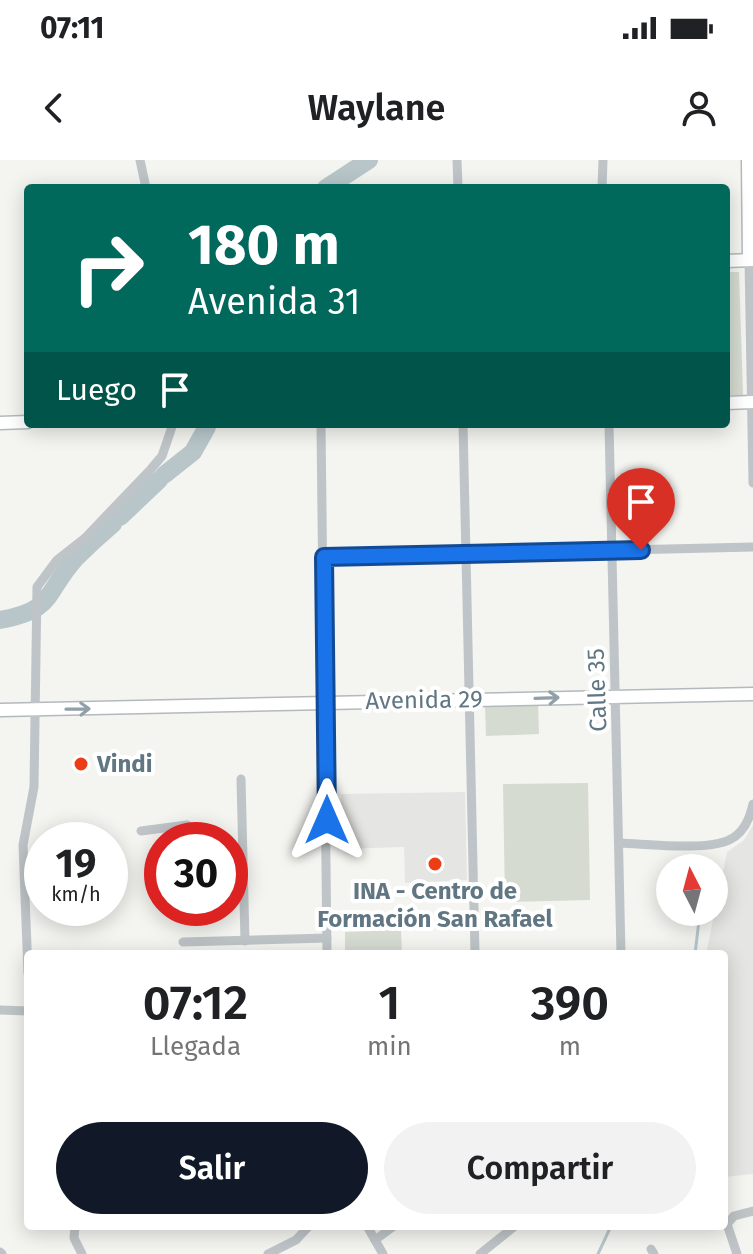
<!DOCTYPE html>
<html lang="es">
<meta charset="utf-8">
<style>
:root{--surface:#fff;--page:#f2f2f2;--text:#202124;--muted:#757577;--accent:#111827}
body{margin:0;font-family:"Fira Sans",sans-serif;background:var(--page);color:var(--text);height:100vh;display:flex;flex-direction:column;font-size:30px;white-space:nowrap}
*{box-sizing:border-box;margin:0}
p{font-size:26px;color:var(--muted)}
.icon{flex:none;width:44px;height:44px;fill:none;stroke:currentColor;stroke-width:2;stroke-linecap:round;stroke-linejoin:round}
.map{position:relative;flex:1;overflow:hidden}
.drawer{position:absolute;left:24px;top:790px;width:704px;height:280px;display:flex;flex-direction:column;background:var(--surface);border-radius:8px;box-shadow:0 4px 20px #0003}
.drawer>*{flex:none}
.guide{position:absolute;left:24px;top:24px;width:706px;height:244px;border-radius:8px;box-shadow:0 4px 20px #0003;background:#00695c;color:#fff;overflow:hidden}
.needle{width:52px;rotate:354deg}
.fabs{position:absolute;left:656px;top:694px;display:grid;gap:16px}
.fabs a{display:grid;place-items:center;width:72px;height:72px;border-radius:50%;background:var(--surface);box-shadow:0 4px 20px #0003;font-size:40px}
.speed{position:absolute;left:24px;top:662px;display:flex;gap:16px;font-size:40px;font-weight:700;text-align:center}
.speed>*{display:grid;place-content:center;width:104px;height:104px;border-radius:50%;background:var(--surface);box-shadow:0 4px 20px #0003;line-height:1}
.speed small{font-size:20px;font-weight:400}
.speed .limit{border:12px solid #d22;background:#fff;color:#111}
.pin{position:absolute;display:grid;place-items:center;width:68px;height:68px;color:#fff;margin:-82px -34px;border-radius:50% 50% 50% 0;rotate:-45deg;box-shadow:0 0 8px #0007}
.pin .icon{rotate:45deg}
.me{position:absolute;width:88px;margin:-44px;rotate:0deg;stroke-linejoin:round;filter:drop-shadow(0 0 6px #0008)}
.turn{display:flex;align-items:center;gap:28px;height:168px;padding:0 32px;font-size:36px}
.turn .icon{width:104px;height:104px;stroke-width:2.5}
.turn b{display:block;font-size:56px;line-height:68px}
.then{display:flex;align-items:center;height:76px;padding:0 32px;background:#0003;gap:16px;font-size:30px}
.eta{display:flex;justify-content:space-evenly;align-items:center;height:136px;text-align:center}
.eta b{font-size:48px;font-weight:600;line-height:56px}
.primary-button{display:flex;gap:16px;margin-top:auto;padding:16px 32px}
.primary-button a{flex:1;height:92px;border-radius:48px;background:var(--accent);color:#fff;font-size:32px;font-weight:600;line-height:92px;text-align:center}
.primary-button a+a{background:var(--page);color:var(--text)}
.status{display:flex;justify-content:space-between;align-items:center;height:56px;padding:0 40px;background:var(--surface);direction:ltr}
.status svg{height:22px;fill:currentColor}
header{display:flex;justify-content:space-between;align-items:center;height:104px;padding:0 32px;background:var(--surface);font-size:36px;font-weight:600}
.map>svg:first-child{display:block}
.built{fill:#e5e5e3}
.green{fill:#d5dbd0}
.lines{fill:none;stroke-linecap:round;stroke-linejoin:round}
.stream{stroke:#b8c6ca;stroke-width:3}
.river{stroke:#b8c6ca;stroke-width:18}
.secondary-casing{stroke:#b3b9bd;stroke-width:15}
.street{stroke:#bec4c7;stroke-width:9}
.secondary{stroke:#fff;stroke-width:12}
.oneway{stroke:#909fa8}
.route-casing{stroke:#114b97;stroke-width:20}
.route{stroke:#1a73e8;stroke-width:14}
.poi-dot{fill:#ed3d17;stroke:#fff;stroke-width:3}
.labels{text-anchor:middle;stroke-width:8;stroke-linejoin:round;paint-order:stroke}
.street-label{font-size:24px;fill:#617683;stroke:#fff}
.poi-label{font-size:24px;font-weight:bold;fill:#617683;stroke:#fff;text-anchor:start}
</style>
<div class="status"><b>07:11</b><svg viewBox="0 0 49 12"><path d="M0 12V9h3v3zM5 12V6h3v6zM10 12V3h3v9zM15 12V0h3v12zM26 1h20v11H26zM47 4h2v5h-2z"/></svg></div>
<header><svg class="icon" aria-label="back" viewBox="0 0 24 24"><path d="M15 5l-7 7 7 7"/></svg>Waylane<svg class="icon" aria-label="person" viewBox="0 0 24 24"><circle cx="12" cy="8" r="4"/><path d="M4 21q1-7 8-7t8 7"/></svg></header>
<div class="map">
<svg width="753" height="1094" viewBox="0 0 753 1094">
<rect width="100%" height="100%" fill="#f4f4f0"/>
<g class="built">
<polygon points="465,632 467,720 405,723 404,687 342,689 341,634"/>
<polygon points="753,665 753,1014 724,1017 724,794 706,794 727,692 744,680"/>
</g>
<g class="green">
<polygon points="726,112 739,112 743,235 726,235"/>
<polygon points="538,543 539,574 486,576 485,545"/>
<polygon points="588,623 590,740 505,742 503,624"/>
<polygon points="401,770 402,794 345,794 345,772"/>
</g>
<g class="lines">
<g class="stream">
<polyline points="695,794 700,752"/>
<polyline points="598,1094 611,1066"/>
</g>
<g class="river">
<polyline points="326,28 369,0"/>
<polyline points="164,315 193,292 207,267"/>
<polyline points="120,357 159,320"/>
<path d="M0,460C55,450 44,434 75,399C87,387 100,375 113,364"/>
</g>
<g class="secondary-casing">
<g id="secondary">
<polyline points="748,0 749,100"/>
<polyline points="726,101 753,100"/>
<polyline points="726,243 753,242"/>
<polyline points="0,263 28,262"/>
<polyline points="0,550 753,534"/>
</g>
</g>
<g class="street">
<polyline points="140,0 146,28"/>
<polyline points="457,0 458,28"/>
<polyline points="602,28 603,0"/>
<polyline points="749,100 753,323"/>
<polyline points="321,264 327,794"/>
<polyline points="463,264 475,794"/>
<polyline points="609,264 621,794"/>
<polyline points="324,397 753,387"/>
<polyline points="241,619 245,781"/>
<polyline points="141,671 187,665 192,680"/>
<path d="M621,683C648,684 706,691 729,680C743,674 750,658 753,644"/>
<polyline points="183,782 327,778"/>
<polyline points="28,813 23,685 34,627 37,427 57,400 85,378 151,309 162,296 173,264"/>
<polyline points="0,850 28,851"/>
<polyline points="75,1066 74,1078 82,1094"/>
<polyline points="367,1066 383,1094"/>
<polyline points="375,1080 394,1066"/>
<polyline points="651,1089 654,1094"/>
<polyline points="0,1092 2,1094"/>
<polyline points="268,1094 296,1080 309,1066"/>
<polyline points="480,1094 515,1066"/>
<polyline points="737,1094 727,1064 734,1056 753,1051"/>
</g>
<use href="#secondary" class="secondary"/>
</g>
<defs><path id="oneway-shaft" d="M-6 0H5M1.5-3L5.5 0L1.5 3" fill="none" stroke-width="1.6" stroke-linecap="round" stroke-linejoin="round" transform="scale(2)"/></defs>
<g class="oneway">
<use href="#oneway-shaft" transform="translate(547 538) rotate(-2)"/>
<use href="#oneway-shaft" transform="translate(78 549) rotate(-1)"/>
</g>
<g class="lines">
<g class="route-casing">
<polyline id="route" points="327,660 324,397 641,390"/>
</g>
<use href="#route" class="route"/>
</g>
<g class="poi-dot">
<circle cx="81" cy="604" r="8"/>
<circle cx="435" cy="704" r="8"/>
</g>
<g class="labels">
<g class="street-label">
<text transform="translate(597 530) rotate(-92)" y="8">Calle 35</text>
<text transform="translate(424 540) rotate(-1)" y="8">Avenida 29</text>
</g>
<g class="poi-label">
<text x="97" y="612">Vindi</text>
<text x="435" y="739" text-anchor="middle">INA - Centro de<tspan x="435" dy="28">Formación San Rafael</tspan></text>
</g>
</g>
</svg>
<div class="fabs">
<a><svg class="needle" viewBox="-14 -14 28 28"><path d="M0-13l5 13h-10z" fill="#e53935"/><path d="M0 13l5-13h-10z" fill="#757577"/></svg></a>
</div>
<div class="speed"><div>19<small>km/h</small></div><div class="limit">30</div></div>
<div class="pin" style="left:641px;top:390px;background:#d93025"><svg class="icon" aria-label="arrive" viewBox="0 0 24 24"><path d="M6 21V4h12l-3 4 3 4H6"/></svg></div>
<svg class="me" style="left:327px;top:660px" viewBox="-20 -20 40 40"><path d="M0-17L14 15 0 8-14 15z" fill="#1a73e8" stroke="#fff" stroke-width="4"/></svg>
<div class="guide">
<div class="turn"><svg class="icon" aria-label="right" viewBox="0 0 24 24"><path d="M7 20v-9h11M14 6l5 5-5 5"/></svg><div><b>180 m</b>Avenida 31</div></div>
<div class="then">Luego<svg class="icon" aria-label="arrive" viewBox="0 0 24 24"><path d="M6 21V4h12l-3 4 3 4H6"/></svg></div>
</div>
<section class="drawer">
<div class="eta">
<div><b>07:12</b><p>Llegada</p></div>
<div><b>1</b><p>min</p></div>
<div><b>390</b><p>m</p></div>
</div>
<div class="primary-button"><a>Salir</a><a>Compartir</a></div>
</section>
</div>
